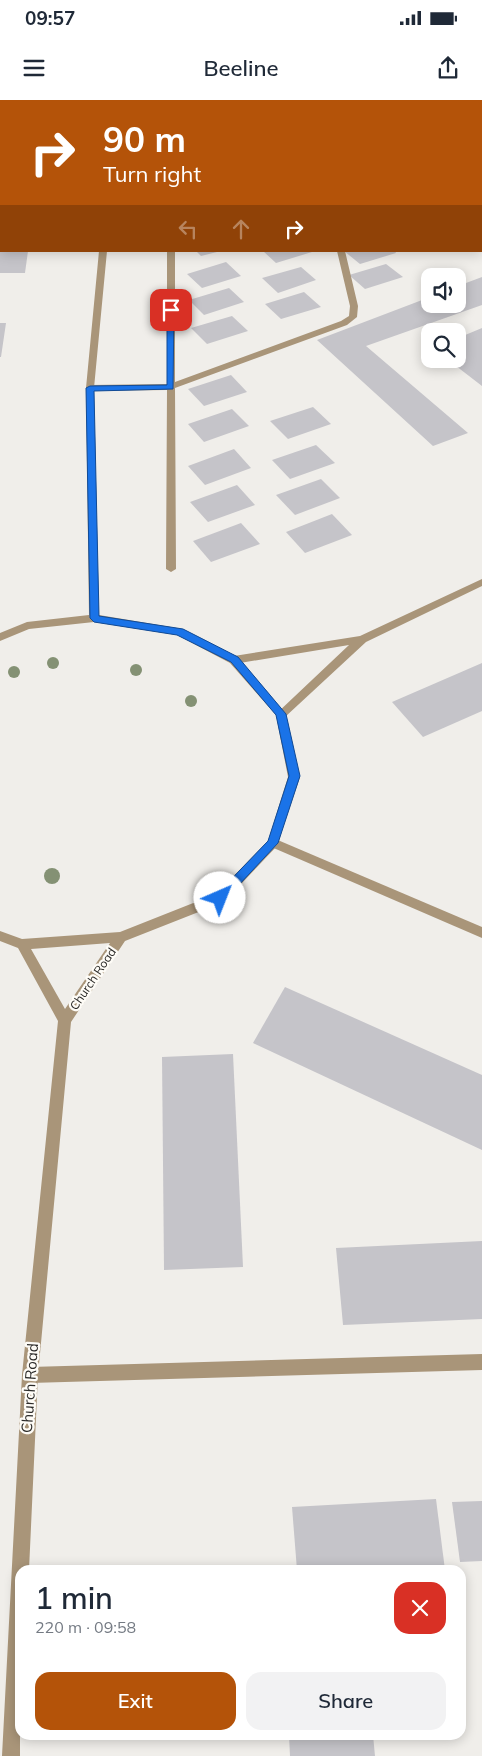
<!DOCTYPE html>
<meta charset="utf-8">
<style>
:root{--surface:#fff;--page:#f2f2f3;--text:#1f2937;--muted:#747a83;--accent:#b45309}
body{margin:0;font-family:Mulish,sans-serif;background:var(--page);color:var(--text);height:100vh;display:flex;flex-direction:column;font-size:19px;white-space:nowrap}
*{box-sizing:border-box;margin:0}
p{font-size:16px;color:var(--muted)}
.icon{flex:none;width:28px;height:28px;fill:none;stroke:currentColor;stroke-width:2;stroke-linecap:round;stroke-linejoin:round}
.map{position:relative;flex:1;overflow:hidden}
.sheet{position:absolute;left:15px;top:1465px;width:451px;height:175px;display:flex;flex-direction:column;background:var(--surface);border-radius:15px;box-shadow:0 2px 12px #0003}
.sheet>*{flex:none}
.guide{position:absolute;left:0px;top:0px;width:482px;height:152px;box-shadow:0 2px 12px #0003;background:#b45309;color:#fff;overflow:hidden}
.fabs{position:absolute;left:421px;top:168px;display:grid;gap:10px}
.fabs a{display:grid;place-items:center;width:45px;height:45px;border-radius:10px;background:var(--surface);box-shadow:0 2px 12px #0003;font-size:25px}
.pin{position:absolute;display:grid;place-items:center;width:42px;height:42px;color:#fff;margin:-21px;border-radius:10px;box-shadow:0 2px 8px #0006}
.me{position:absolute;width:55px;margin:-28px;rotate:44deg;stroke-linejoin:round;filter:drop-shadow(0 0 4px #0008)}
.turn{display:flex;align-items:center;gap:18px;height:105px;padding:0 20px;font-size:22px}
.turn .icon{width:65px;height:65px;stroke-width:2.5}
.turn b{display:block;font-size:35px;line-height:42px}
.lanes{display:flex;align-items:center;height:48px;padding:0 20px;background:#0003;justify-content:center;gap:25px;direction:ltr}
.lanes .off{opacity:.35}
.round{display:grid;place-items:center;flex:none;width:52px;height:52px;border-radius:15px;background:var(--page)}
.summary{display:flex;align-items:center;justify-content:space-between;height:85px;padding:0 20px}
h1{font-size:30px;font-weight:600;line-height:38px}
.button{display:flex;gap:10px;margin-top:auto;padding:10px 20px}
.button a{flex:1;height:58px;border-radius:15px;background:var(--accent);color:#fff;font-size:20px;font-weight:600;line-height:58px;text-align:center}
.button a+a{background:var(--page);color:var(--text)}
.status{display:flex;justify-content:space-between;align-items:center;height:35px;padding:0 25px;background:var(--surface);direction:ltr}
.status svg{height:14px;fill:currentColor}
header{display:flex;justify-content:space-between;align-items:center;height:65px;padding:0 20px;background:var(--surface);font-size:22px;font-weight:600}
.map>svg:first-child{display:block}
.building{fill:#c5c4c9}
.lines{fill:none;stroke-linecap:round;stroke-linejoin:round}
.service{fill:#a99579;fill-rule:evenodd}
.minor{fill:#a99579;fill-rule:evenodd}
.tertiary{fill:#a99579;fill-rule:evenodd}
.tree{fill:#849174}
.route{fill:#1a73e8;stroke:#114b97}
.labels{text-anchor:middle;stroke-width:4.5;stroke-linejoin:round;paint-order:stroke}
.street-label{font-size:12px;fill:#2c2b29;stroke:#fefcf7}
.near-street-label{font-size:15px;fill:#2c2b29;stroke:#fefcf7}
</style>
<div class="status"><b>09:57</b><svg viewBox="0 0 49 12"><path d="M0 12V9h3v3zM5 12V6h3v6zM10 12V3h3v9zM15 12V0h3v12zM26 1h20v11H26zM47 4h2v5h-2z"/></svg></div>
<header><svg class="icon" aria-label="menu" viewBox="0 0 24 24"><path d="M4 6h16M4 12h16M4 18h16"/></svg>Beeline<svg class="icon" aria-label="share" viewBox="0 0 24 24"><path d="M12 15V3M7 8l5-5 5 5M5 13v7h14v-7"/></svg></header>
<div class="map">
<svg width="482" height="1656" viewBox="0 0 482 1656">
<rect width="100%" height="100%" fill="#f0eeea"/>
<g class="building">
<polygon points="0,151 28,151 25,173 0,173"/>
<polygon points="196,151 217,151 217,152 201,156"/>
<polygon points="263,151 312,151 312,152 276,163"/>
<polygon points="344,151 395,151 396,153 360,164"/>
<polygon points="226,162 241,176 202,188 187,174"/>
<polygon points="386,164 403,177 365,189 349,175"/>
<polygon points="301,167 316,180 278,193 262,178"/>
<polygon points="482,177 482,205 366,246 468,333 433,346 317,240 430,197 430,204 458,204 458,186"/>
<polygon points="229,188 244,202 204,215 189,200"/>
<polygon points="304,192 321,207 281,219 265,204"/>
<polygon points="232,216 248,231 207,244 191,228"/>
<polygon points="0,223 6,223 1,257 0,257"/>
<polygon points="482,228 482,286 447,259 458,259 458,238"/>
<polygon points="231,275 247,292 204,306 188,289"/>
<polygon points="313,307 331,324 288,339 270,321"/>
<polygon points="232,309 249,326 204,342 188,324"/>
<polygon points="316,345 335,363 290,379 272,360"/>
<polygon points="234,349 251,368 205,385 188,366"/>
<polygon points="321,379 340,398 295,415 276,395"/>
<polygon points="237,385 255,405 208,422 190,402"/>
<polygon points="332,414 352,435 305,453 286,432"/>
<polygon points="241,423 260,444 211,462 193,441"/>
<polygon points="482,563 482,611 423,637 392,602"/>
<polygon points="285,887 482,975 482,1050 253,943"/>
<polygon points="233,954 243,1167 164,1170 162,957"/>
<polygon points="482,1141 482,1219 343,1225 336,1148"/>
<polygon points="436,1399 445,1470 297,1470 292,1407"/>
<polygon points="482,1401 482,1461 460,1462 452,1402"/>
<polygon points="289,1635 373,1635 375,1656 290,1656"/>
</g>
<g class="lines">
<g class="service">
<rect x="0" y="94" width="1" height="4"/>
<polygon points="167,151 175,151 175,282 341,221 349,216 350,206 337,151 345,151 358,206 357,217 347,225 175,288 176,469 171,472 166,469 167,290 90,291 86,288 90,285 167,284"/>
</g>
<g class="minor">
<polygon points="410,0 417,0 417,1 411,1"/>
<polygon points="482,479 482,486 366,542 285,617 277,617 276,614 349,545 234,564 229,560 234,556 360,536"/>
<polygon points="273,738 482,827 482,838 269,746 267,743 269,740"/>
<polygon points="482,1254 482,1270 30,1283 24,1281 22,1275 24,1269 30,1267"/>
</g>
<g class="tertiary">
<rect x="114" y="0" width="6" height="1"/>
<path d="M99,151H107L94,288L99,515L183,529L238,557L286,614L300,677L277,746L224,802L125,841L71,922L38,1275L29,1470H20V1656H2L22,1275L58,921L18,848L0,841V831L22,839L120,832L216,794L268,741L288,677L276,615L230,563L177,535L94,522L29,529L0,541V533L27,522L89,515L86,288ZM110,843L65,909L31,849Z"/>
</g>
</g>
<g class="tree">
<circle cx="53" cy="563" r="6"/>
<circle cx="136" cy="570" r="6"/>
<circle cx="14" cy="572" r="6"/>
<circle cx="191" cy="601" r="6"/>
<circle cx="52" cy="776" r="8"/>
</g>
<polygon class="route" points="171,207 174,210 173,289 94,291 99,516 183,529 238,557 286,614 300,676 278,743 224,801 216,801 214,798 216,795 268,741 289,676 276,615 231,562 177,535 94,522 90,518 86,288 90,286 167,285 167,210"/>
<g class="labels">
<g class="street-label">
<text transform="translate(93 879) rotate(-56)" y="4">Church Road</text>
</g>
<g class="near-street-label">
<text transform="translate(30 1288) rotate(-86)" y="5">Church Road</text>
</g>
</g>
</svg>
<div class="fabs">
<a><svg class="icon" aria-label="sound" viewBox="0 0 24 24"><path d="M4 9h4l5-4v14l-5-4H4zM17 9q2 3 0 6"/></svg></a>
<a><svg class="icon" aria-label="search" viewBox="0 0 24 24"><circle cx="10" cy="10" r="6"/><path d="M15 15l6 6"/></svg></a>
</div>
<div class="pin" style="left:171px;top:210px;background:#d93025"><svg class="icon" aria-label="arrive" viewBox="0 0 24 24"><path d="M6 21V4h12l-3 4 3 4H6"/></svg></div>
<svg class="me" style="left:220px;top:798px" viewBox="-20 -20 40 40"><circle r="19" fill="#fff"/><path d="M0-13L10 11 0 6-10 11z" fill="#1a73e8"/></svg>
<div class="guide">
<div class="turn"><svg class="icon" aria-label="right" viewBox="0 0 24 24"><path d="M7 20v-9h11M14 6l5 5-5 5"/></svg><div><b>90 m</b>Turn right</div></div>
<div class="lanes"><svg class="icon off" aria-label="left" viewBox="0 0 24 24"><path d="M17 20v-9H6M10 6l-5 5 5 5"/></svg><svg class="icon off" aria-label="ahead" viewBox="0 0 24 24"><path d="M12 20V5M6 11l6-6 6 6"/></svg><svg class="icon" aria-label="right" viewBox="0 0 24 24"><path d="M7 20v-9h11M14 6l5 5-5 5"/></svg></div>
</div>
<section class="sheet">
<div class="summary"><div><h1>1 min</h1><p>220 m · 09:58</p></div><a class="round" style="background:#d93025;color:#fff"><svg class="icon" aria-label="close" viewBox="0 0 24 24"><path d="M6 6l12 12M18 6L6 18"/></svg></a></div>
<div class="button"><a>Exit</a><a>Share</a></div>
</section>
</div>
